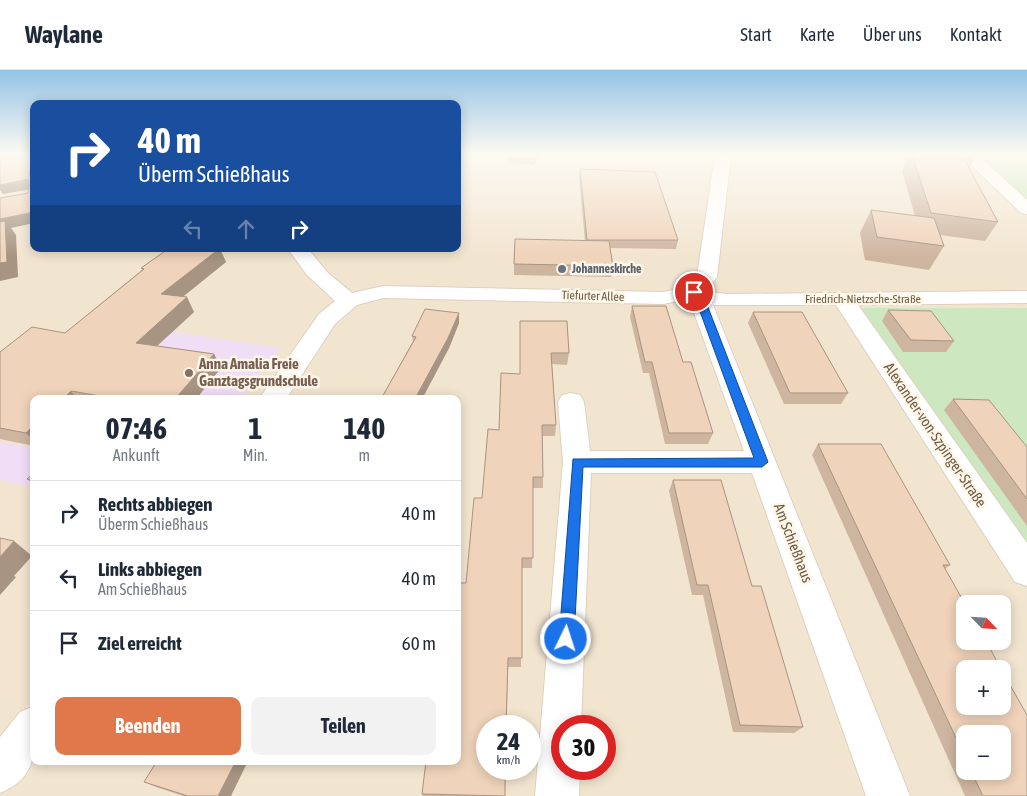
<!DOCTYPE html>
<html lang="de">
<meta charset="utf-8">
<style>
:root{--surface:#fff;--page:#f2f2f3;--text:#1f2937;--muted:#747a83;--line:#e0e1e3;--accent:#e0784b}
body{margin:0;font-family:"Asap Condensed",sans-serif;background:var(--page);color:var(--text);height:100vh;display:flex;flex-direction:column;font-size:19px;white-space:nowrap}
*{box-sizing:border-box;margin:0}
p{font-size:16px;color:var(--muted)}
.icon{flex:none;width:28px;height:28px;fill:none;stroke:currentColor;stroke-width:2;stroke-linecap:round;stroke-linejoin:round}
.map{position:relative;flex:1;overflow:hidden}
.side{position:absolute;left:30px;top:325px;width:431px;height:370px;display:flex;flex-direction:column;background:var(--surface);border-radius:10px;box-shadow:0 2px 12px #0003}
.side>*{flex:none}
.guide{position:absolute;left:30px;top:30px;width:431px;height:152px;border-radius:10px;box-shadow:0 2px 12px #0003;background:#1a4fa0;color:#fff;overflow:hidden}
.needle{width:32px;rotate:115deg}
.buttons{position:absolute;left:956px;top:525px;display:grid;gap:10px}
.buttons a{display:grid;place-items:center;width:55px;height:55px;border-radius:10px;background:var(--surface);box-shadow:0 2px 12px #0003;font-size:25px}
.speed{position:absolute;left:476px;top:645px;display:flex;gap:10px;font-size:25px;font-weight:700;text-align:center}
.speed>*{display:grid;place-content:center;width:65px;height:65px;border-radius:50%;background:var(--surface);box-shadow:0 2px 12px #0003;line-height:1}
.speed small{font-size:12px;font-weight:400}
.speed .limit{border:8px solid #d22;background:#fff;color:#111}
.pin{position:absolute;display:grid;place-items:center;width:42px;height:42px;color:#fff;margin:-21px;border:2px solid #fff;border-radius:50%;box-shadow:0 1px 5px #0007}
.me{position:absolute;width:55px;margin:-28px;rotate:4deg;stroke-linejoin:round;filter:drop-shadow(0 0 4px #0008)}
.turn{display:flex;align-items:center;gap:18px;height:105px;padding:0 25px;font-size:22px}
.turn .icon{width:65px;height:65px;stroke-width:2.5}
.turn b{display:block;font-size:35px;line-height:42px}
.lanes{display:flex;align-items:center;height:48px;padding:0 25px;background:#0003;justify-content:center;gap:25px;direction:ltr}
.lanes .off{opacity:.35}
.eta{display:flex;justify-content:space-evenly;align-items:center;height:85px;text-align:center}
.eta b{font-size:30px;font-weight:700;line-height:35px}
.primary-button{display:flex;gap:10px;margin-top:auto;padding:10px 25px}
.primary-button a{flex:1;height:58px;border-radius:10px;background:var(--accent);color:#fff;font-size:20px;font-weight:700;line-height:58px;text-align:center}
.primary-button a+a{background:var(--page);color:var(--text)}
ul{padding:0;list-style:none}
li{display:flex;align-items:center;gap:15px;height:65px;padding:0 25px;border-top:1px solid var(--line)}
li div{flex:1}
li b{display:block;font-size:19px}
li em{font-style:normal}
header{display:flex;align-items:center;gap:30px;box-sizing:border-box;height:70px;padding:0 25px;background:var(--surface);border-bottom:1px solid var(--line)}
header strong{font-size:24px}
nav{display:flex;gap:28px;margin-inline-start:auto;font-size:18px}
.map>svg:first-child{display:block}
.residential{fill:#f2e5d0;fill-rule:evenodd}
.education{fill:#f0def7}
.green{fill:#cde7c1}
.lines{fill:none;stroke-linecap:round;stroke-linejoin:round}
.minor-casing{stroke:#ded0be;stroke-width:2}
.minor{fill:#fff;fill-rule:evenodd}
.wall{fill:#ceb5a0;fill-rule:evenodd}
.shaded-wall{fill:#a79482}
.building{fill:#efd3ba;stroke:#a79482}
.route{fill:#1a73e8;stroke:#114b97}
.worship-dot{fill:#6b7280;stroke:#fef7e7;stroke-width:2}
.education-dot{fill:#8d6e63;stroke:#fef7e7;stroke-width:2}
.labels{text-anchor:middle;stroke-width:5;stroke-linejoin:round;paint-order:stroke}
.far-worship-label{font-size:12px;font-weight:bold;fill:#5b616d;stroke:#fef7e7;text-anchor:start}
.far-street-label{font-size:12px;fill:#715b49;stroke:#fef7e7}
.education-label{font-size:15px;font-weight:bold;fill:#785e54;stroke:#fef7e7;text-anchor:start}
.street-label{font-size:15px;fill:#715b49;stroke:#fef7e7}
</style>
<header>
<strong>Waylane</strong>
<nav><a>Start</a><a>Karte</a><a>Über uns</a><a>Kontakt</a></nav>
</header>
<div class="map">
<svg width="1027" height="726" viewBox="0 0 1027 726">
<rect width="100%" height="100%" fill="#fbf3e1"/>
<path class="residential" d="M0,85H34V179H458V85H968L1027,136V726H0ZM34,329H458V691H34ZM965,534H1002V571H965ZM965,599H1002V636H965ZM488,656H530V699H488ZM562,656H605V699H562ZM965,664H1002V701H965Z"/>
<g class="education">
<polygon points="162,260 281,278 241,329 91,329"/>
<polygon points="3,372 34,378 34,417 0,410 0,375"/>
</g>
<g class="green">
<polygon points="973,85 1027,85 1027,132"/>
<polygon points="866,238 1027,238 1027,480 862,242 862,239"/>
</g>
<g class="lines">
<g class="minor-casing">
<g id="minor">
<polygon points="715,85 731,85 717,207 706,221 726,224 1027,221 1027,233 858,235 1027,473 1027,516 1015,512 836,235 713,235 910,726 866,726 752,403 591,403 581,656 562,656 562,699 580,699 579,726 535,726 563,392 558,332 562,325 571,323 580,325 584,332 590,381 744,381 689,229 663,234 383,228 357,235 335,254 286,329 259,329 319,244 335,231 307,205 288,179 308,179 328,203 352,223 383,216 663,222 687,217 697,206"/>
<polygon points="961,85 978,85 1027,130 1027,144 1021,143"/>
<path d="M34,636C34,674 42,706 0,723V667L20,642Z"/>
</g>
</g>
<use href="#minor" class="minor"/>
</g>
<g class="wall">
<polygon points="508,85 538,85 534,95 509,93"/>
<polygon points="902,85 977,85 969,98 998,152 985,171 940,165 944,176 929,200 865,190 860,163 871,140 915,146 902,101 907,91"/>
<polygon points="580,99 678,170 676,179 610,178 613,196 611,207 514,205 514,194 585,171 579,107"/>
<polygon points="168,179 220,179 226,192 182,227 194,242 157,276 214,284 221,298 196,329 34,329 34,376 0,369 0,282 65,263 142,200 141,198"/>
<polygon points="632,236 683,292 713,363 708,374 665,374 649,303 643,303 630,247"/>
<polygon points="888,240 954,271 946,282 903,282 882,251"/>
<polygon points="753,242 848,323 841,334 784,334 748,253"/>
<polygon points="567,251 569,283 567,295 552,294 556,355 555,366 542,366 543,407 543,418 533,418 532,498 522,498 521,597 508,597 505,726 423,726 422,724 458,691 466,513 482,428 499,360 520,304"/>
<polygon points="459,253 449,278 422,329 381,329 413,271 412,266"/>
<polygon points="953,329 1027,377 1027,456 944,340"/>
<path d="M818,374L950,495L945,499L1027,726H965L812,385ZM965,664L1002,701H965Z"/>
<polygon points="34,403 34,415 27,409"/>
<polygon points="673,410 752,516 803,657 794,663 733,662 703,525 692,525 669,421"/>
<polygon points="144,712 231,726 183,726 156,717"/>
</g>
<g class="shaded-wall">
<polygon points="535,85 538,85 534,95"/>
<polygon points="34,100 34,134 32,119 3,124 0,120 0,115 28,109 31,114 29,101"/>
<polygon points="34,142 34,153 11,158 16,165 18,207 0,211 0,149"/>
<polygon points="219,179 220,179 226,192 169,238 161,224"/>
<polygon points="187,227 194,242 145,287 136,273"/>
<polygon points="459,243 459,253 449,278 422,329 416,329 416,327"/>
<polygon points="214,284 221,298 196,329 175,329"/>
<polygon points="71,321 77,329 63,329"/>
<polygon points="34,355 34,371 26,363"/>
<polygon points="14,471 32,486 14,506 16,507 0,525 0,487"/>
<polygon points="236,691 248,691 231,726 218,726"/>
</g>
<g class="building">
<polygon points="0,85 34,85 34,100 29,101 34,134 34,142 0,149 0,128 28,123 30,111 28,109 0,115"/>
<polygon points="912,85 962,85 998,152 931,143"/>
<polygon points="580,99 655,102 678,170 587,170"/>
<polygon points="871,140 934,148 944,176 877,167"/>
<polygon points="5,151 7,192 0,193 0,152"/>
<polygon points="515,169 609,171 613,196 514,194"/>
<polygon points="168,179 219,179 161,224 187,227 136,273 214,284 175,329 117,329 71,321 63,329 34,329 34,355 26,363 0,358 0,282 32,257 65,263 144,199 141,198"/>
<polygon points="632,236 666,236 683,292 691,292 713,363 669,363 652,292 645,292"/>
<polygon points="425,239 459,243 448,268 416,327 408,326 407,329 381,329 416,267 412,266"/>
<polygon points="888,240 931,241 954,271 911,270"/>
<polygon points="753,242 802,242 848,323 790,323"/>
<polygon points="520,251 567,251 569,283 551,283 556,355 542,355 543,407 533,407 533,488 522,488 522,588 508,588 506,656 488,656 488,699 505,699 505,726 422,724 426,691 458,691 458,513 466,513 474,428 482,428 488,359 499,360 501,303 520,304"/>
<polygon points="953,329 989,330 1027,377 1027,429"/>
<polygon points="818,374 881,374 950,495 943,495 965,534 965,571 986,571 1001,599 965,599 965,636 1002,636 1002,601 1027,645 1027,726 983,726 971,701 1002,701 1002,664 965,664 965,687"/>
<polygon points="34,403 34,411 27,409"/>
<polygon points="673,410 721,410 752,516 761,516 803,657 740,655 708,515 697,515"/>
<polygon points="0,468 14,471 0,487"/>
<polygon points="157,691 236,691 218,726 188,726 144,712"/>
</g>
<linearGradient id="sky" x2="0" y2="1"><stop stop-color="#94c3e6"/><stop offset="0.45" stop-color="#fdfaf2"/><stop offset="1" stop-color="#fdfaf2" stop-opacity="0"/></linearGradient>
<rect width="1027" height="187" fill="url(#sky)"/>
<polygon class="route" points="694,219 704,227 768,392 762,397 583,397 574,569 572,574 566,576 561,574 559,569 573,389 754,388 695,228 689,222"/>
<circle class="worship-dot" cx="562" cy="199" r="5"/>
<circle class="education-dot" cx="189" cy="303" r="5"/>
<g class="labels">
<g class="far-worship-label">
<text x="572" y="203">Johanneskirche</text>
</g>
<g class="far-street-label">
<text transform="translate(593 226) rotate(2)" y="4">Tiefurter Allee</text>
<text x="863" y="233">Friedrich-Nietzsche-Straße</text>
</g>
<g class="education-label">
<text x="199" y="299">Anna Amalia Freie<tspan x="199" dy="17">Ganztagsgrundschule</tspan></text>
</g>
<g class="street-label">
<text transform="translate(935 365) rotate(56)" y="5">Alexander-von-Szpinger-Straße</text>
<text transform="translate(793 473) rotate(69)" y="5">Am Schießhaus</text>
</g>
</g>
</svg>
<div class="buttons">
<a><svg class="needle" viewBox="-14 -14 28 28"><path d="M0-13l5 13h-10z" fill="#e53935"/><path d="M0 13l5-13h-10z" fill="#747a83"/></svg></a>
<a>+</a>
<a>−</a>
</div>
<div class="speed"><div>24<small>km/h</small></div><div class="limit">30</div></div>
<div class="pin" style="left:694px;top:222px;background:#d93025"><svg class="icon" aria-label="arrive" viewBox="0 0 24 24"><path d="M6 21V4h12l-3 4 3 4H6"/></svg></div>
<svg class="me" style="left:566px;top:569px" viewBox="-20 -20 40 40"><circle r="17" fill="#1a73e8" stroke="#fff" stroke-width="3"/><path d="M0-11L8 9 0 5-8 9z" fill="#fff"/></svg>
<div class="guide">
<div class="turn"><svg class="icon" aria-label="right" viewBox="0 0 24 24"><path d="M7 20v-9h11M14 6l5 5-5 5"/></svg><div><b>40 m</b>Überm Schießhaus</div></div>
<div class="lanes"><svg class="icon off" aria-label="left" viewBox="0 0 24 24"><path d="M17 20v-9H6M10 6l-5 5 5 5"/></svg><svg class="icon off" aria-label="ahead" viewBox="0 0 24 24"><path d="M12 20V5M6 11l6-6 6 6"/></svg><svg class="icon" aria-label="right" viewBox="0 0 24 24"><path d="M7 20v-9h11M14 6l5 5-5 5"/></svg></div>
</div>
<section class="side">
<div class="eta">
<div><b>07:46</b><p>Ankunft</p></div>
<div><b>1</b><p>Min.</p></div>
<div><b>140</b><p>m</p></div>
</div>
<ul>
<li><svg class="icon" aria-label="right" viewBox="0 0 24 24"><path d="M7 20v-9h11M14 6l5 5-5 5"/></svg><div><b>Rechts abbiegen</b><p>Überm Schießhaus</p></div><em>40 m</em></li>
<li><svg class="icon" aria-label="left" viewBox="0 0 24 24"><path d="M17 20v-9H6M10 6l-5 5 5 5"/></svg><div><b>Links abbiegen</b><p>Am Schießhaus</p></div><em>40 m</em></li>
<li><svg class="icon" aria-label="arrive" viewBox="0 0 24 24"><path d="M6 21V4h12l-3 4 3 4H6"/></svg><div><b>Ziel erreicht</b></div><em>60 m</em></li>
</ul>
<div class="primary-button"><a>Beenden</a><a>Teilen</a></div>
</section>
</div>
